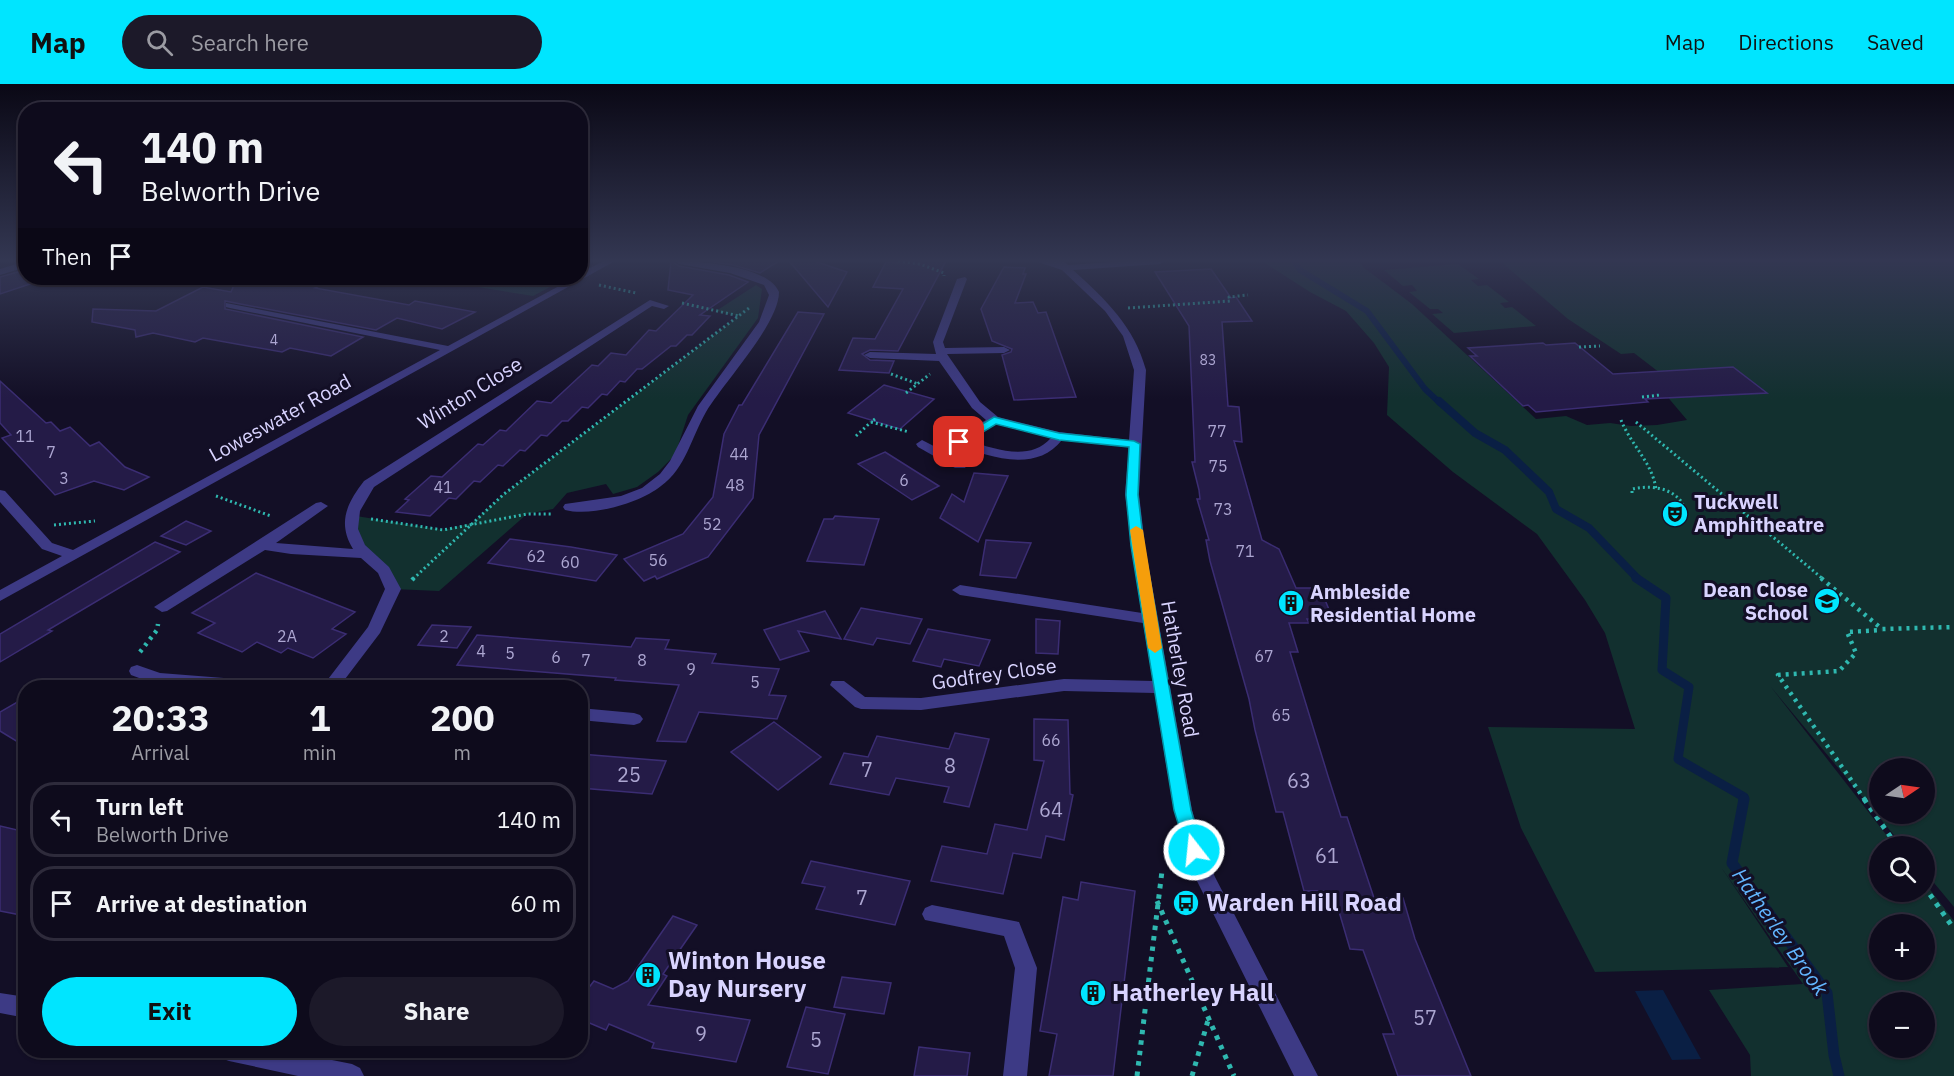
<!DOCTYPE html>
<meta charset="utf-8">
<style>
:root{--surface:#0e0b1c;--page:#1c1929;--text:#f1f3f6;--muted:#9b9ba3;--line:#2e2b3b;--accent:#00e5ff}
body{margin:0;font-family:"IBM Plex Sans",sans-serif;background:var(--page);color:var(--text);height:100vh;display:flex;flex-direction:column;font-size:22px;white-space:nowrap}
*{box-sizing:border-box;margin:0}
p{font-size:20px;color:var(--muted)}
.icon{flex:none;width:33px;height:33px;fill:none;stroke:currentColor;stroke-width:2;stroke-linecap:round;stroke-linejoin:round}
.map{position:relative;flex:1;overflow:hidden}
.sheet{position:absolute;left:18px;top:596px;width:570px;height:378px;display:flex;flex-direction:column;background:var(--surface);border-radius:24px;box-shadow:0 2px 4px #0004,0 0 0 2px var(--line)}
.sheet>*{flex:none}
.hud{position:absolute;left:18px;top:18px;width:570px;height:183px;border-radius:24px;box-shadow:0 2px 4px #0004,0 0 0 2px var(--line);background:#0e0b1c;color:var(--text);overflow:hidden}
.needle{width:39px;rotate:77deg}
.tools{position:absolute;left:1869px;top:674px;display:grid;gap:12px}
.tools a{display:grid;place-items:center;width:66px;height:66px;border-radius:50%;background:var(--surface);box-shadow:0 2px 4px #0004,0 0 0 2px var(--line);font-size:30px}
.pin{position:absolute;display:grid;place-items:center;width:51px;height:51px;color:#fff;margin:-26px;border-radius:12px;box-shadow:0 3px 9px #0006}
.me{position:absolute;width:66px;margin:-33px;rotate:344deg;stroke-linejoin:round;filter:drop-shadow(0 0 4px #0008)}
.turn{display:flex;align-items:center;gap:21px;height:126px;padding:0 24px;font-size:27px}
.turn .icon{width:78px;height:78px;stroke-width:2.5}
.turn b{display:block;font-size:42px;line-height:51px}
.then{display:flex;align-items:center;height:57px;padding:0 24px;background:#0003;gap:12px;font-size:22px}
.eta{display:flex;justify-content:space-evenly;align-items:center;height:102px;text-align:center}
.eta b{font-size:36px;font-weight:700;line-height:42px}
.button{display:flex;gap:12px;margin-top:auto;padding:12px 24px}
.button a{flex:1;height:69px;border-radius:36px;background:var(--accent);color:#111;font-size:24px;font-weight:700;line-height:69px;text-align:center}
.button a+a{background:var(--page);color:var(--text)}
ul{padding:0;list-style:none}
li{display:flex;align-items:center;gap:18px;height:75px;margin:0 12px 9px;padding:0 12px;border:3px solid var(--line);border-radius:24px}
li div{flex:1}
li b{display:block;font-size:22px}
li em{font-style:normal}
header{display:flex;align-items:center;gap:36px;box-sizing:border-box;height:84px;padding:0 30px;background:var(--accent);color:#111}
header strong{font-size:28px}
nav{display:flex;gap:33px;margin-inline-start:auto;font-size:21px}
.search{width:420px;height:54px;background:var(--page);display:flex;align-items:center;gap:15px;box-sizing:border-box;padding:0 21px;border-radius:33px;color:var(--muted);font-size:22px}
.map>svg:first-child{display:block}
.green{fill:#12302f;fill-rule:evenodd}
.water{fill:#0a1f44}
.lines{fill:none;stroke-linecap:round;stroke-linejoin:round}
.stream-far3{stroke:#0a1f44;stroke-width:6}
.stream-far2{stroke:#0a1f44;stroke-width:8}
.stream-far1{stroke:#0a1f44;stroke-width:9}
.stream{stroke:#0a1f44;stroke-width:11}
.building{fill:#241b47;stroke:#3b2d73;stroke-width:1.5}
.path-far2{stroke:#2fb8b0;stroke-width:3;stroke-dasharray:2 3;stroke-linecap:butt}
.path-far1{stroke:#2fb8b0;stroke-width:4.5;stroke-dasharray:3 5;stroke-linecap:butt}
.path{stroke:#2fb8b0;stroke-width:5;stroke-dasharray:4.5 6;stroke-linecap:butt}
.minor{fill:#3d3a85;fill-rule:evenodd}
.route{fill:#00e5ff;stroke:#0095a6;stroke-width:1.5}
.slow{fill:#f59e0b}
.labels{text-anchor:middle;stroke-width:6;stroke-linejoin:round;paint-order:stroke}
.far-number-label{font-size:14px;fill:#aca6d1}
.number-label{font-size:16px;fill:#aca6d1}
.street-label{font-size:20px;fill:#d9d4ff;stroke:#130f26}
.poi-label{font-size:20px;font-weight:bold;fill:#d9d4ff;stroke:#130f26;text-anchor:start}
.near-number-label{font-size:20px;fill:#aca6d1}
.water-label{font-size:21px;font-style:italic;fill:#62b6ff;stroke:#130f26}
.near-poi-label{font-size:24px;font-weight:bold;fill:#d9d4ff;stroke:#130f26;text-anchor:start}
</style>
<header>
<strong>Map</strong>
<div class="search"><svg class="icon" aria-label="search" viewBox="0 0 24 24"><circle cx="10" cy="10" r="6"/><path d="M15 15l6 6"/></svg>Search here</div>
<nav><a>Map</a><a>Directions</a><a>Saved</a></nav>
</header>
<div class="map">
<svg width="1954" height="992" viewBox="0 0 1954 992">
<rect width="100%" height="100%" fill="#130f26"/>
<g class="green">
<path d="M1262,177H1360L1363,183L1412,220L1536,335L1566,332L1587,341L1610,339L1631,342L1657,341L1687,336L1660,304L1677,302L1634,269L1621,270L1568,235L1500,177H1954V823L1925,788L1924,762H1903L1771,603L1895,762H1880V807H1924L1925,799L1954,837V992H1751L1750,971L1709,906L1803,900L1721,783L1788,883L1595,888L1521,744L1488,643L1635,645L1605,549L1585,516L1537,450L1453,388L1387,331L1389,283L1374,259L1346,227L1310,208ZM1880,684H1924V729H1880ZM1880,840H1924V885H1880ZM1880,918H1924V963H1880Z"/>
<polygon points="1458,180 1479,195 1471,196 1478,202 1487,201 1509,218 1500,219 1505,224 1512,223 1536,242 1454,249 1432,230 1443,229 1438,225 1430,225 1409,208 1417,207 1412,201 1403,202 1384,186"/>
<polygon points="422,194 567,194 533,212"/>
<polygon points="756,201 762,205 758,234 688,331 675,371 658,388 637,403 613,410 606,400 567,409 553,425 527,430 439,507 393,505 365,470 350,431 443,446 472,439 504,410 739,232 716,227"/>
</g>
<polygon class="water" points="1663,906 1701,975 1672,976 1635,907"/>
<g class="lines">
<polyline class="stream-far3" points="1294,177 1300,186 1367,227 1425,305 1440,319"/>
<polyline class="stream-far2" points="1439,317 1475,349 1505,366 1549,408 1556,425 1589,444 1638,495"/>
<polyline class="stream-far1" points="1636,494 1666,514 1662,586 1689,603 1678,675 1744,713 1743,716"/>
<polyline class="stream" points="1744,715 1732,779 1827,909 1834,971 1839,992"/>
</g>
<g class="building">
<polygon points="671,177 679,182 729,191 748,198 700,231 710,232 692,251 687,251 676,262 671,262 642,285 637,285 625,298 620,297 607,311 602,310 588,324 582,323 568,337 562,337 547,352 541,351 525,367 520,366 503,382 498,381 480,398 474,397 456,415 449,414 430,432 396,428 409,416 405,415 431,392 442,393 478,360 483,361 500,346 506,347 537,317 551,319 592,281 598,282 611,269 626,271 649,246 656,247 693,211 668,206"/>
<polygon points="706,177 779,177 760,189 733,181"/>
<polygon points="789,177 814,177 847,188 828,223"/>
<polygon points="900,177 946,177 898,267 870,266 862,270 870,276 894,277 889,289 839,286 853,254 875,255 903,205 873,203 886,178 899,179"/>
<polygon points="1004,183 1025,184 1023,190 1026,190 1015,219 1033,218 1038,229 1046,228 1076,313 1014,316 1002,271 1011,268 1012,265 992,257 981,225"/>
<polygon points="1211,185 1231,214 1236,213 1252,237 1222,238 1228,322 1239,323 1242,358 1234,357 1262,456 1279,465 1296,504 1320,504 1333,535 1307,535 1309,539 1289,539 1298,568 1290,568 1328,692 1341,733 1347,733 1374,814 1403,814 1415,855 1471,992 1398,992 1383,950 1394,950 1363,866 1350,865 1333,807 1304,807 1283,728 1276,728 1255,646 1249,615 1210,477 1206,456 1209,456 1197,415 1200,415 1199,406 1192,378 1195,378 1189,242 1155,188"/>
<polygon points="21,187 26,189 26,194 42,196 0,210 0,193"/>
<polygon points="237,194 283,194 323,200 315,204 409,221 415,217 475,228 442,245 397,234 376,246 225,217 225,225 363,253 331,272 290,264 282,268 203,254 195,258 153,249 136,253 135,246 92,238 93,225 156,227 203,203 231,208"/>
<polygon points="798,228 824,230 759,351 753,414 708,473 657,495 655,492 644,497 624,475 683,450 713,413 724,350 739,321 742,321"/>
<polygon points="1543,259 1546,261 1575,259 1613,290 1733,283 1767,309 1645,315 1648,318 1536,328 1528,321 1523,322 1470,272 1477,272 1468,264"/>
<polygon points="0,297 46,339 51,338 60,347 70,343 90,362 99,358 125,383 149,393 124,406 94,397 55,411 2,354 11,351 0,339"/>
<polygon points="884,301 934,315 900,345 848,329"/>
<polygon points="885,368 939,402 912,416 858,380"/>
<polygon points="974,389 1008,392 978,458 940,434 952,410 964,418"/>
<polygon points="835,432 879,435 864,481 807,477 824,435 833,435"/>
<polygon points="186,437 211,447 186,461 161,452"/>
<polygon points="510,455 571,463 617,471 596,497 488,479"/>
<polygon points="986,456 1031,459 1016,494 980,491"/>
<polygon points="155,458 180,468 48,546 52,547 0,578 0,550"/>
<polygon points="256,489 355,528 332,545 346,550 313,574 288,564 281,569 257,558 242,568 198,549 215,539 192,529"/>
<polygon points="861,524 922,535 910,560 877,554 873,561 844,555"/>
<polygon points="825,527 841,555 798,547 809,567 780,576 764,546"/>
<polygon points="1036,535 1060,537 1058,570 1036,569"/>
<polygon points="432,541 471,543 457,564 418,561"/>
<polygon points="928,545 990,556 979,582 944,575 941,583 913,577"/>
<polygon points="477,551 631,563 636,554 669,556 665,565 716,570 712,579 779,585 769,611 786,612 777,635 699,628 686,658 657,657 679,601 615,596 616,594 457,581"/>
<polygon points="26,613 26,663 0,647 0,628"/>
<polygon points="1034,635 1068,636 1070,710 1073,711 1064,756 1046,752 1041,774 1013,769 1003,810 931,797 942,762 987,770 995,740 1027,746 1044,677 1034,676"/>
<polygon points="774,638 821,673 778,706 731,668"/>
<polygon points="955,649 989,655 969,723 944,718 949,703 896,694 889,711 830,700 844,669 868,673 877,652 949,665"/>
<polygon points="580,670 666,677 652,710 580,704"/>
<polygon points="0,742 26,748 26,832 0,827"/>
<polygon points="811,777 910,797 895,841 816,825 825,803 802,799"/>
<polygon points="1081,798 1135,807 1113,992 1049,992 1057,950 1040,947 1063,813 1078,816"/>
<polygon points="673,832 697,841 663,890 667,892 648,921 750,936 736,978 652,964 654,959 609,940 606,946 580,935 580,915 594,897 613,905 628,897"/>
<polygon points="842,893 891,899 884,930 834,923"/>
<polygon points="806,923 845,930 828,990 787,983"/>
<polygon points="919,963 970,969 967,992 914,992"/>
</g>
<g class="lines">
<g class="path-far2">
<polyline points="898,177 920,180 944,189 944,192"/>
<polyline points="599,201 636,209"/>
<polyline points="682,219 739,232"/>
<polyline points="1128,224 1230,217 1229,213 1248,211"/>
<polyline points="1579,263 1600,262"/>
<polyline points="891,290 918,300"/>
<polyline points="906,309 930,290"/>
<polyline points="1642,313 1660,311"/>
<polyline points="875,335 871,338 909,348"/>
<path d="M1621,336C1631,361 1652,378 1656,405"/>
<polyline points="1636,338 1823,495"/>
<polyline points="856,352 871,338"/>
<path d="M1632,409V405C1650,401 1672,403 1683,420"/>
<polyline points="216,412 271,432"/>
<polyline points="371,435 443,446 527,430 553,430"/>
<polyline points="54,441 95,437"/>
<polyline points="413,495 504,410 749,224"/>
</g>
<g class="path-far1">
<polyline points="1821,494 1882,545 1954,543"/>
<polyline points="412,496 414,494"/>
<polyline points="140,568 157,546 158,540"/>
<polyline points="1865,716 1778,591 1839,587 1856,569 1847,548 1882,546"/>
</g>
<g class="path">
<polyline points="1864,715 1897,762"/>
<polyline points="1924,802 1954,845"/>
<polyline points="1157,817 1234,992"/>
<polyline points="1137,992 1162,787"/>
<polyline points="1192,992 1209,933"/>
</g>
<g class="minor">
<polygon points="26,177 26,183 0,191 0,185"/>
<polygon points="604,177 615,177 0,517 0,506 62,472 42,465 0,418 0,406 5,407 52,459 73,466 440,266 230,224 226,223 226,219 448,262 574,194 580,194 580,189"/>
<path d="M675,177C699,177 769,182 779,208C779,240 724,298 706,328C691,354 686,384 661,402C640,419 592,433 565,426L563,423L565,420L621,412L642,404L660,390L670,377L698,322L759,238L769,211L764,201L730,189L679,180Z"/>
<path d="M1035,177H1063L1068,181L1127,177H1165L1160,180L1073,186C1106,216 1134,242 1146,286L1139,410L1145,462L1192,726L1204,766L1215,793L1318,992H1294L1196,795C1172,735 1165,672 1155,609L1064,607L921,626L861,625L855,623L830,601L832,597H844L865,613L921,614L1064,595L1153,597L1143,539L960,511L952,506L960,501L1142,529L1125,410L1129,363L1062,356C1035,390 989,372 955,361L953,358L955,355L986,336L972,324L939,277L870,274L864,271L870,268L936,270L933,258L957,195L965,193L967,195L943,258L945,264L1004,263L1010,266L1004,269L947,270L980,318L998,333L1059,348L1129,356L1134,286L1123,252L1105,227L1062,186ZM996,340L1051,354C1029,378 996,365 969,357Z"/>
<path d="M650,216L669,222L664,225L652,222L374,403L360,427L358,445L365,461L389,483L401,505L380,549L339,603H322L368,543L385,505L378,489L361,474L291,470L265,466L167,527L162,528L154,523L316,419L321,418L328,422L276,459L353,465C337,439 347,419 364,397Z"/>
<polygon points="922,356 965,378 967,381 965,384 955,384 918,363 916,360"/>
<polygon points="137,581 160,589 261,597 267,599 269,603 158,601 131,591 129,587 131,583"/>
<polygon points="580,624 634,629 640,631 643,635 640,639 634,641 580,636"/>
<polygon points="932,821 1019,838 1037,884 1027,992 1003,992 1015,884 1004,852 925,836 922,830 925,824"/>
<polygon points="0,909 26,913 26,934 0,929"/>
<polygon points="218,966 282,966 352,980 360,984 364,992 298,992 229,977 221,974"/>
</g>
</g>
<linearGradient id="sky" x2="0" y2="1"><stop stop-color="#0a0815"/><stop offset="0.56" stop-color="#333752"/><stop offset="1" stop-color="#333752" stop-opacity="0"/></linearGradient>
<rect width="1954" height="315" fill="url(#sky)"/>
<polygon class="route" points="994,333 1059,349 1134,357 1140,360 1138,411 1144,462 1191,726 1203,766 1200,772 1194,774 1188,772 1174,726 1131,462 1126,411 1129,363 1059,356 996,340 963,360 959,361 953,358"/>
<polygon class="slow" points="1136,442 1143,446 1162,564 1155,569 1148,564 1130,446"/>
<defs>
<g id="theatre-disc" transform="scale(1.35)"><circle r="9.5" fill="#00e5ff" stroke="#130f26"/><path d="M-5-5.5Q0-4 5-5.5V0Q5 5 0 6Q-5 5-5 0ZM-3.3-2.5H-1v1.5H-3.3ZM1-2.5H3.3v1.5H1ZM-2.8 1Q0 5.5 2.8 1Z" fill="#111"/></g>
<g id="school-disc" transform="scale(1.35)"><circle r="9.5" fill="#00e5ff" stroke="#130f26"/><path d="M0-5L7-2L0 1L-7-2ZM-4 1L0 2.5L4 1V4Q0 6-4 4Z" fill="#111"/></g>
<g id="building-disc" transform="scale(1.35)"><circle r="9.5" fill="#00e5ff" stroke="#130f26"/><path d="M-4-6H4V6H1V3H-1V6H-4ZM-2.5-4.3h1.7v1.8h-1.7ZM.8-4.3h1.7v1.8H.8ZM-2.5-1h1.7V.8h-1.7ZM.8-1h1.7V.8H.8Z" fill="#111"/></g>
<g id="bus-disc" transform="scale(1.35)"><circle r="9.5" fill="#00e5ff" stroke="#130f26"/><path d="M-5-6H5V4H4V6H2V4H-2V6H-4V4H-5ZM-3.5-4V0h7V-4ZM-3.5 1.2v1.5H-2V1.2ZM2 1.2v1.5H3.5V1.2Z" fill="#111"/></g>
</defs>
<g fill-rule="evenodd">
<use href="#theatre-disc" x="1675" y="430"/>
<use href="#school-disc" x="1827" y="517"/>
<use href="#building-disc" x="1291" y="519"/>
<use href="#bus-disc" x="1186" y="819"/>
<use href="#building-disc" x="648" y="891"/>
<use href="#building-disc" x="1093" y="909"/>
</g>
<g class="labels">
<g class="far-number-label">
<text x="274" y="261">4</text>
<text x="1208" y="281">83</text>
</g>
<g class="number-label">
<text x="1217" y="353">77</text>
<text x="25" y="358">11</text>
<text x="51" y="374">7</text>
<text x="739" y="376">44</text>
<text x="1218" y="388">75</text>
<text x="64" y="400">3</text>
<text x="904" y="402">6</text>
<text x="735" y="407">48</text>
<text x="443" y="409">41</text>
<text x="1223" y="431">73</text>
<text x="712" y="446">52</text>
<text x="1245" y="473">71</text>
<text x="536" y="478">62</text>
<text x="658" y="482">56</text>
<text x="570" y="484">60</text>
<text x="287" y="558">2A</text>
<text x="444" y="558">2</text>
<text x="481" y="573">4</text>
<text x="510" y="575">5</text>
<text x="1264" y="578">67</text>
<text x="556" y="579">6</text>
<text x="586" y="582">7</text>
<text x="642" y="582">8</text>
<text x="691" y="591">9</text>
<text x="755" y="604">5</text>
<text x="1281" y="637">65</text>
<text x="1051" y="662">66</text>
</g>
<g class="street-label">
<text transform="translate(470 309) rotate(-32)" y="7">Winton Close</text>
<text transform="translate(280 334) rotate(-29)" y="7">Loweswater Road</text>
<text transform="translate(1180 585) rotate(80)" y="7">Hatherley Road</text>
<text transform="translate(994 590) rotate(-8)" y="7">Godfrey Close</text>
</g>
<g class="poi-label">
<text x="1694" y="425">Tuckwell<tspan x="1694" dy="23">Amphitheatre</tspan></text>
<text x="1808" y="513" text-anchor="end">Dean Close<tspan x="1808" dy="23">School</tspan></text>
<text x="1310" y="515">Ambleside<tspan x="1310" dy="23">Residential Home</tspan></text>
</g>
<g class="near-number-label">
<text x="950" y="689">8</text>
<text x="867" y="693">7</text>
<text x="629" y="698">25</text>
<text x="1299" y="704">63</text>
<text x="1051" y="733">64</text>
<text x="1327" y="779">61</text>
<text x="862" y="821">7</text>
<text x="1425" y="941">57</text>
<text x="701" y="957">9</text>
<text x="816" y="963">5</text>
</g>
<g class="water-label">
<text transform="translate(1780 848) rotate(55)" y="7">Hatherley Brook</text>
</g>
<g class="near-poi-label">
<text x="1206" y="827">Warden Hill Road</text>
<text x="668" y="885">Winton House<tspan x="668" dy="28">Day Nursery</tspan></text>
<text x="1112" y="917">Hatherley Hall</text>
</g>
</g>
</svg>
<div class="tools">
<a><svg class="needle" viewBox="-14 -14 28 28"><path d="M0-13l5 13h-10z" fill="#e53935"/><path d="M0 13l5-13h-10z" fill="#9b9ba3"/></svg></a>
<a><svg class="icon" aria-label="search" viewBox="0 0 24 24"><circle cx="10" cy="10" r="6"/><path d="M15 15l6 6"/></svg></a>
<a>+</a>
<a>−</a>
</div>
<div class="pin" style="left:959px;top:358px;background:#d93025"><svg class="icon" aria-label="arrive" viewBox="0 0 24 24"><path d="M6 21V4h12l-3 4 3 4H6"/></svg></div>
<svg class="me" style="left:1194px;top:766px" viewBox="-20 -20 40 40"><circle r="17" fill="#00e5ff" stroke="#fff" stroke-width="3"/><path d="M0-11L8 9 0 5-8 9z" fill="#fff"/></svg>
<div class="hud">
<div class="turn"><svg class="icon" aria-label="left" viewBox="0 0 24 24"><path d="M17 20v-9H6M10 6l-5 5 5 5"/></svg><div><b>140 m</b>Belworth Drive</div></div>
<div class="then">Then<svg class="icon" aria-label="arrive" viewBox="0 0 24 24"><path d="M6 21V4h12l-3 4 3 4H6"/></svg></div>
</div>
<section class="sheet">
<div class="eta">
<div><b>20:33</b><p>Arrival</p></div>
<div><b>1</b><p>min</p></div>
<div><b>200</b><p>m</p></div>
</div>
<ul>
<li><svg class="icon" aria-label="left" viewBox="0 0 24 24"><path d="M17 20v-9H6M10 6l-5 5 5 5"/></svg><div><b>Turn left</b><p>Belworth Drive</p></div><em>140 m</em></li>
<li><svg class="icon" aria-label="arrive" viewBox="0 0 24 24"><path d="M6 21V4h12l-3 4 3 4H6"/></svg><div><b>Arrive at destination</b></div><em>60 m</em></li>
</ul>
<div class="button"><a>Exit</a><a>Share</a></div>
</section>
</div>
